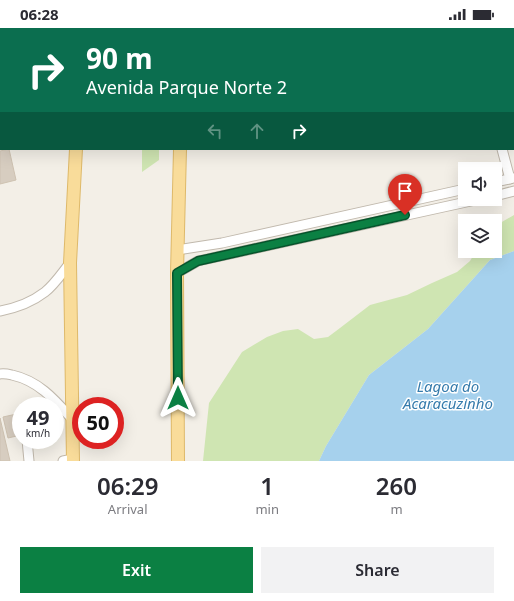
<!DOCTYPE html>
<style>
:root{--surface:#fff;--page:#f2f2f3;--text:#2b2b33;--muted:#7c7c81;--accent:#0b8043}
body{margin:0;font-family:"Noto Sans",sans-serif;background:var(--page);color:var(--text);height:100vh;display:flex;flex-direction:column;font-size:15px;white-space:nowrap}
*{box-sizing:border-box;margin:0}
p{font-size:13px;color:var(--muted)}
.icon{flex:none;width:22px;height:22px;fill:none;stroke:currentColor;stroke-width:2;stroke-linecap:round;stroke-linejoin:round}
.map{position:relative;height:433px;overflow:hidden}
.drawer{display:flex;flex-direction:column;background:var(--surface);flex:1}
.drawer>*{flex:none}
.hud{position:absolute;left:0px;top:0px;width:514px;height:122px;box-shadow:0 4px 16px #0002;background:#0b6e4f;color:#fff;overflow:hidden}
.fabs{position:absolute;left:458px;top:134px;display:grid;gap:8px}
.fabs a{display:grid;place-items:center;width:44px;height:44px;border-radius:0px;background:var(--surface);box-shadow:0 4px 16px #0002;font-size:20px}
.speed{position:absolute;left:12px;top:369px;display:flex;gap:8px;font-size:20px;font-weight:700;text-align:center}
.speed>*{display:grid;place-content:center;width:52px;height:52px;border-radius:50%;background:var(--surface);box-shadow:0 4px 16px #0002;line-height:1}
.speed small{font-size:10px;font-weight:400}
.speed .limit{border:6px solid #d22;background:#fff;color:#111}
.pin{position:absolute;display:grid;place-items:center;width:34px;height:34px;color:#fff;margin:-41px -17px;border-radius:50% 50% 50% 0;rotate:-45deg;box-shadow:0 0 4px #0007}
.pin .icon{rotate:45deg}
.me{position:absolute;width:44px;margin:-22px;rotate:0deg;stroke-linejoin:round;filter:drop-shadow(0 0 3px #0008)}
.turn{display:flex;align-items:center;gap:14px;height:84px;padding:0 20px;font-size:18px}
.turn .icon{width:52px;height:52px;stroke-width:2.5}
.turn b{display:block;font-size:28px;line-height:34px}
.lanes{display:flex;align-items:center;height:38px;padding:0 20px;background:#0003;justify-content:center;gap:20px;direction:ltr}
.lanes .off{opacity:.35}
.eta{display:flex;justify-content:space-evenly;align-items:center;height:68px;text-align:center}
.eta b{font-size:24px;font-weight:600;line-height:28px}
.primary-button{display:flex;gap:8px;margin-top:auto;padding:8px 20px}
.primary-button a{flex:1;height:46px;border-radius:0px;background:var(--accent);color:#fff;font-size:16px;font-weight:600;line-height:46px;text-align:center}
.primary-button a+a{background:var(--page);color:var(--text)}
.status{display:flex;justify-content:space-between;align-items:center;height:28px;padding:0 20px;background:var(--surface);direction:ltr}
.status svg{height:11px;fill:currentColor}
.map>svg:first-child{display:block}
.green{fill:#cfe5b2}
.water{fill:#a6d1ed}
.building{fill:#d7cdc0;stroke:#cec2b1}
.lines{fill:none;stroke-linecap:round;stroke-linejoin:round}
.minor-casing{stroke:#c1b9ad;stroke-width:11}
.major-casing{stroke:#deb96a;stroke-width:14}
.minor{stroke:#fff;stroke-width:9}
.major{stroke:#f9dc9a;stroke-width:12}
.route-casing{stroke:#07532c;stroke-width:10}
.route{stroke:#0b8043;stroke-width:7}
.labels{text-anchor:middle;stroke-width:3;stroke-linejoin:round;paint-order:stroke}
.water-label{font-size:15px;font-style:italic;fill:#357bac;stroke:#fff}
</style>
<div class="status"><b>06:28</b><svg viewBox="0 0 49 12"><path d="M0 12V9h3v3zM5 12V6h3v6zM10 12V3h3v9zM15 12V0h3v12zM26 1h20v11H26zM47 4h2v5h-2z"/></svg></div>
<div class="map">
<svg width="514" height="433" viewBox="0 0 514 433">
<rect width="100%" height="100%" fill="#f3efe7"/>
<g class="green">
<polygon points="142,121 159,121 159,132 142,144"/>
<polygon points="514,187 514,223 490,232 428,301 369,347 326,418 319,433 203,433 209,375 242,324 267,309 283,303 298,301 314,311 328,309 340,300 370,277 407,267 432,255 457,244 470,233 476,223 495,223 495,198"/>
</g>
<polygon class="water" points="514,223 514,433 319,433 326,418 369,347 428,301 490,232"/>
<g class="building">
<rect x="240" y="0" width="228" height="1"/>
<polygon points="492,0 514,0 514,13 513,13 513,1 493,1"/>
<polygon points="513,69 514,69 514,102 513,97"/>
<polygon points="9,121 16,152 0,156 0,123"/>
<polygon points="21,385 21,407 8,410 3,389"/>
<polygon points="0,390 10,433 0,433"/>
</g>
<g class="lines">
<g class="minor-casing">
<g id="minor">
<polyline points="74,0 74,1"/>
<polyline points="474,0 474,1"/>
<polyline points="513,58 514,57"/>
<polyline points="0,95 1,94"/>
<polyline points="502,121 510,151"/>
<polyline points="495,154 514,150"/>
<polyline points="495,168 514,163"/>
<polyline points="177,222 222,215 465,161"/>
<polyline points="177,245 198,233 480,171"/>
<path d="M0,283C16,280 32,274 45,264C55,256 62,245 70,235"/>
<path d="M0,346C4,345 8,346 12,347C39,353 55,372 72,391"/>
<polyline points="27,412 29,433"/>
<polyline points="63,433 73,431"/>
</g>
</g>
<g class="major-casing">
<g id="major">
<polyline points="177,1 177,0"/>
<polyline points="73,433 70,235 76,121"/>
<polyline points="178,433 177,245 180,121"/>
</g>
</g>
<use href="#minor" class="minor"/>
<use href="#major" class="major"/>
</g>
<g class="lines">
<g class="route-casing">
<polyline id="route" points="178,370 177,245 198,233 405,187"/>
</g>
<use href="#route" class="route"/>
</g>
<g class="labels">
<g class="water-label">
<text x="448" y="364">Lagoa do<tspan x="448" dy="17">Acaracuzinho</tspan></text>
</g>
</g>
</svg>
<div class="fabs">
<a><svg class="icon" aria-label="sound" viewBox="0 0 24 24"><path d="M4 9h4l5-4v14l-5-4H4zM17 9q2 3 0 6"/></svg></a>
<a><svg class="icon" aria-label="layers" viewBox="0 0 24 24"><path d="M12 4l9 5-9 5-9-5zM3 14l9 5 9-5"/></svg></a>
</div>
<div class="speed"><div>49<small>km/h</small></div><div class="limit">50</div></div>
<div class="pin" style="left:405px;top:187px;background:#d93025"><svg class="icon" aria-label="arrive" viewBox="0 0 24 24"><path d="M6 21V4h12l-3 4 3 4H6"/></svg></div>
<svg class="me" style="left:178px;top:370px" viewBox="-20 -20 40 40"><path d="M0-17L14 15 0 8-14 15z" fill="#0b8043" stroke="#fff" stroke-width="4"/></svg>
<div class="hud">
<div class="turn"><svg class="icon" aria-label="right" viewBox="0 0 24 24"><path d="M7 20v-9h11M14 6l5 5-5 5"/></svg><div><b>90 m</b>Avenida Parque Norte 2</div></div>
<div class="lanes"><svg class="icon off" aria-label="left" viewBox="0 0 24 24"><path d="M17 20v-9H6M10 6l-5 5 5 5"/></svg><svg class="icon off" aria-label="ahead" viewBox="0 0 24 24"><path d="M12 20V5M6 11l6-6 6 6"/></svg><svg class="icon" aria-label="right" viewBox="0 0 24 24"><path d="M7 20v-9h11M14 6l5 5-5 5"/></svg></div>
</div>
</div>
<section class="drawer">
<div class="eta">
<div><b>06:29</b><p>Arrival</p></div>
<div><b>1</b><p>min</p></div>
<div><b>260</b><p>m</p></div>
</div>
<div class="primary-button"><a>Exit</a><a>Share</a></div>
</section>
